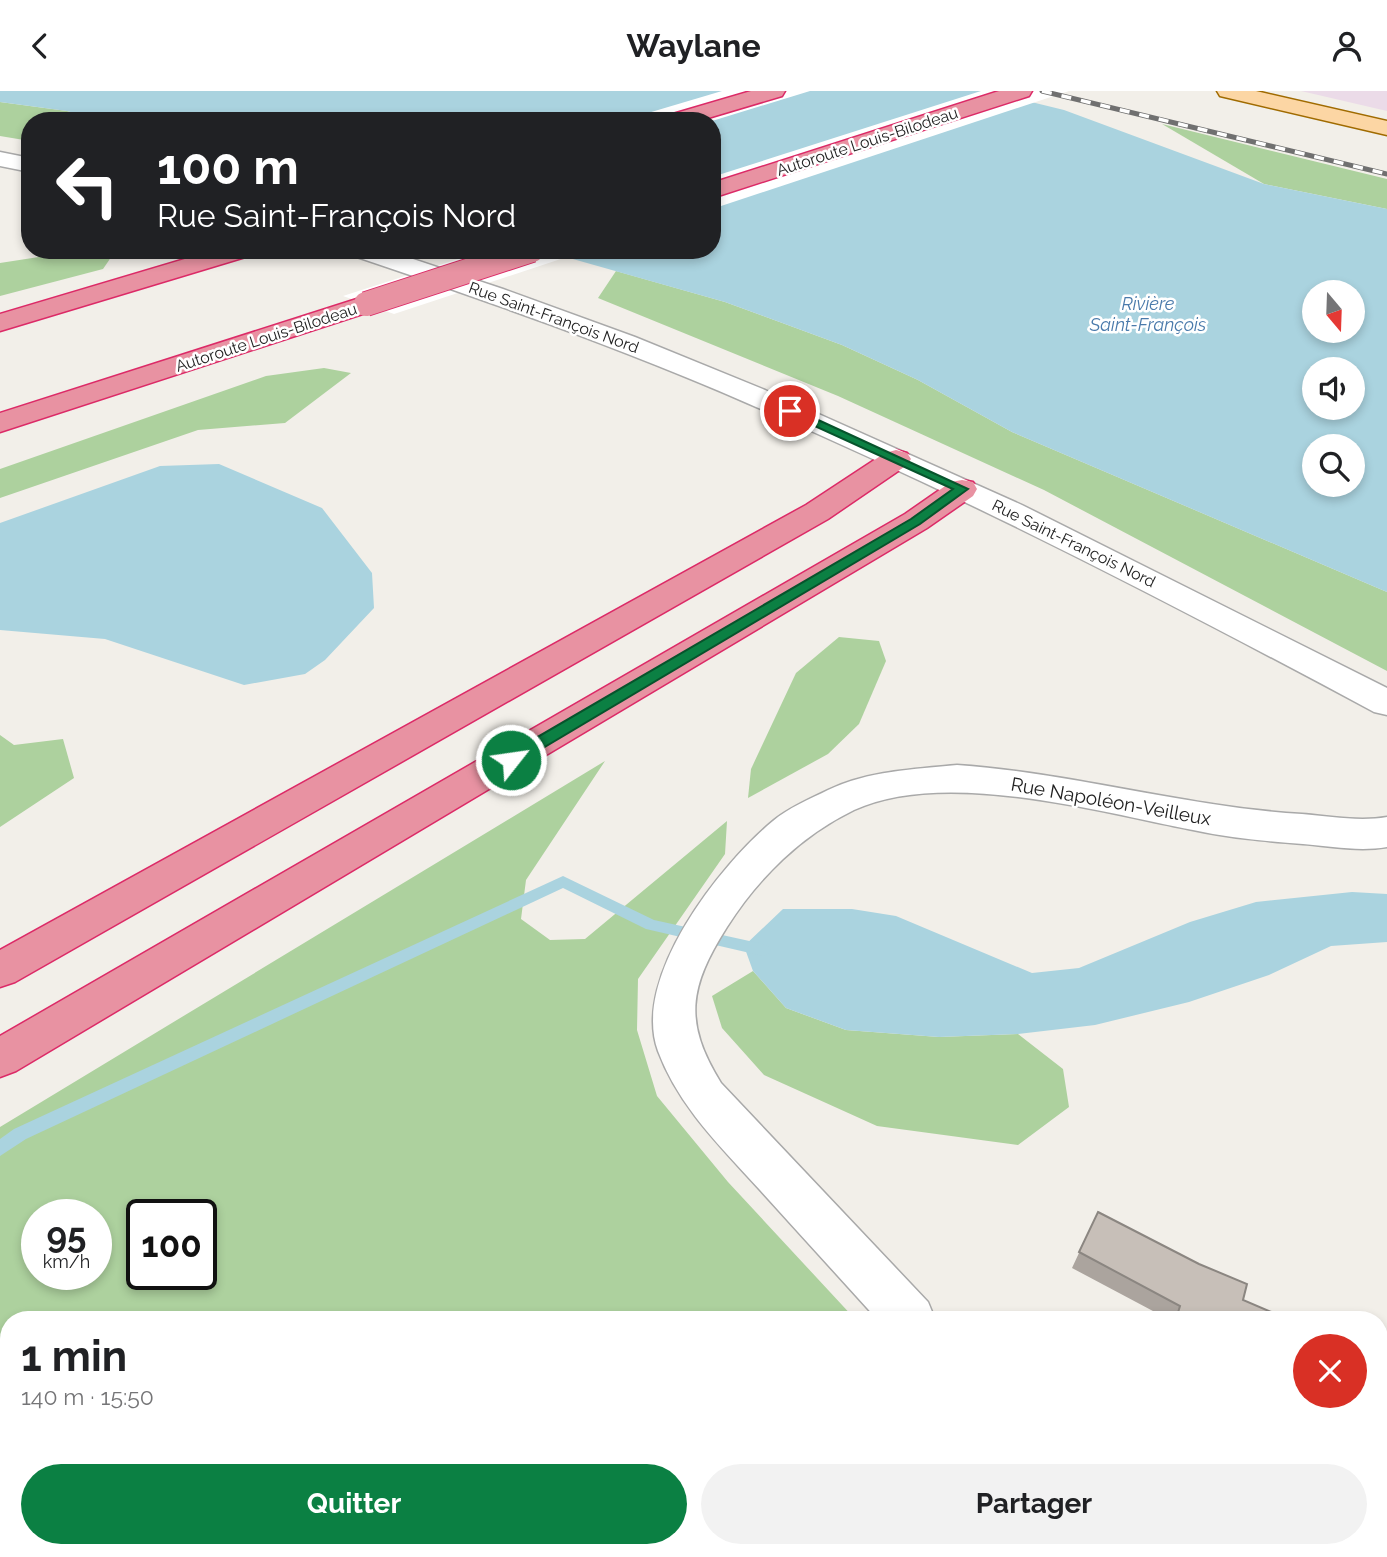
<!DOCTYPE html>
<html lang="fr">
<meta charset="utf-8">
<style>
:root{--surface:#fff;--page:#f2f2f2;--text:#202124;--muted:#757577;--accent:#0b8043}
body{margin:0;font-family:Raleway,sans-serif;background:var(--page);color:var(--text);height:100vh;display:flex;flex-direction:column;font-size:26px;white-space:nowrap}
*{box-sizing:border-box;margin:0}
p{font-size:23px;color:var(--muted)}
.icon{flex:none;width:38px;height:38px;fill:none;stroke:currentColor;stroke-width:2;stroke-linecap:round;stroke-linejoin:round}
.map{position:relative;flex:1;overflow:hidden}
.panel{position:absolute;left:0px;top:1220px;width:1388px;height:247px;display:flex;flex-direction:column;background:var(--surface);border-radius:28px 28px 0 0;box-shadow:0 4px 10px #0003}
.panel>*{flex:none}
.banner{position:absolute;left:21px;top:21px;width:700px;height:147px;border-radius:28px;box-shadow:0 4px 10px #0003;background:#202124;color:#fff;overflow:hidden}
.needle{width:46px;rotate:161deg}
.tools{position:absolute;left:1302px;top:189px;display:grid;gap:14px}
.tools a{display:grid;place-items:center;width:63px;height:63px;border-radius:50%;background:var(--surface);box-shadow:0 4px 10px #0003;font-size:35px}
.speed{position:absolute;left:21px;top:1108px;display:flex;gap:14px;font-size:35px;font-weight:700;text-align:center}
.speed>*{display:grid;place-content:center;width:91px;height:91px;border-radius:50%;background:var(--surface);box-shadow:0 4px 10px #0003;line-height:1}
.speed small{font-size:18px;font-weight:400}
.speed .limit{border:4px solid #111;border-radius:10px;background:#fff;color:#111}
.pin{position:absolute;display:grid;place-items:center;width:60px;height:60px;color:#fff;margin:-30px;border:4px solid #fff;border-radius:50%;box-shadow:0 2px 7px #0007}
.me{position:absolute;width:77px;margin:-38px;rotate:60deg;stroke-linejoin:round;filter:drop-shadow(0 0 5px #0008)}
.turn{display:flex;align-items:center;gap:24px;height:147px;padding:0 21px;font-size:32px}
.turn .icon{width:91px;height:91px;stroke-width:2.5}
.turn b{display:block;font-size:49px;line-height:60px}
.round{display:grid;place-items:center;flex:none;width:74px;height:74px;border-radius:37px;background:var(--page)}
.summary{display:flex;align-items:center;justify-content:space-between;height:119px;padding:0 21px}
h1{font-size:42px;font-weight:700;line-height:52px}
.button{display:flex;gap:14px;margin-top:auto;padding:14px 21px}
.button a{flex:1;height:80px;border-radius:42px;background:var(--accent);color:#fff;font-size:28px;font-weight:700;line-height:80px;text-align:center}
.button a+a{background:var(--page);color:var(--text)}
header{display:flex;justify-content:space-between;align-items:center;height:91px;padding:0 21px;background:var(--surface);font-size:32px;font-weight:700}
.map>svg:first-child{display:block}
.industrial{fill:#ebdbe8}
.forest{fill:#add19e;fill-rule:evenodd}
.water{fill:#aad3df;fill-rule:evenodd}
.pier{fill:#fff}
.lines{fill:none;stroke-linecap:round;stroke-linejoin:round}
.stream{fill:#aad3df;fill-rule:evenodd}
.minor-casing{stroke:#a9a9a9;stroke-width:3}
.tertiary-casing{stroke:#a9a9a9;stroke-width:3}
.primary-casing{stroke:#a06b00;stroke-width:3}
.motorway-casing{stroke:#dc2a67;stroke-width:3}
.minor{fill:#fff;fill-rule:evenodd}
.tertiary{fill:#fff;fill-rule:evenodd}
.primary{fill:#fcd6a4;fill-rule:evenodd}
.motorway{fill:#e892a2;fill-rule:evenodd}
.rail-casing{stroke:#707070;stroke-width:5}
.rail{stroke:#fff;stroke-width:3.5;stroke-dasharray:10;stroke-linecap:butt}
.motorway-bridge-casing{stroke:#dc2a67;stroke-width:26;stroke-linecap:butt}
.motorway-bridge{stroke:#e892a2;stroke-width:24}
.wall{fill:#aba49e}
.building{fill:#c7bfb8;stroke:#8b8681;stroke-width:2}
.route{fill:#0b8043;stroke:#07532c;stroke-width:2}
.labels{text-anchor:middle;stroke-width:5;stroke-linejoin:round;paint-order:stroke}
.far-street-label{font-size:16px;fill:#222;stroke:#fff}
.far-water-label{font-size:18px;font-style:italic;fill:#4a7aab;stroke:#fff}
.street-label{font-size:19px;fill:#222;stroke:#fff}
</style>
<header><svg class="icon" aria-label="back" viewBox="0 0 24 24"><path d="M15 5l-7 7 7 7"/></svg>Waylane<svg class="icon" aria-label="person" viewBox="0 0 24 24"><circle cx="12" cy="8" r="4"/><path d="M4 21q1-7 8-7t8 7"/></svg></header>
<div class="map">
<svg width="1387" height="1466" viewBox="0 0 1387 1466">
<rect width="100%" height="100%" fill="#f2efe9"/>
<polygon class="industrial" points="1301,0 1387,0 1387,20"/>
<g class="forest">
<polygon points="0,11 67,20 101,30 30,30 30,50 0,45"/>
<polygon points="1162,33 1387,88 1387,118 1264,93"/>
<polygon points="116,159 103,178 0,205 0,172 71,161"/>
<polygon points="616,180 725,211 842,254 918,289 1012,341 1387,501 1387,580 1044,399 838,305 598,207"/>
<polygon points="324,277 351,282 285,332 198,339 0,407 0,378 266,285"/>
<polygon points="839,546 879,550 886,570 859,633 828,663 748,707 751,678 796,582"/>
<polygon points="0,644 14,654 63,648 74,687 0,736"/>
<path d="M605,670L526,789L521,828L550,849L585,848L727,730L725,763L638,888L637,939L657,1005L728,1091L855,1228H9V1458H1072L1080,1466H0V1036ZM37,1124H96V1183H37ZM142,1124H201V1183H142Z"/>
<polygon points="753,880 786,917 846,939 939,946 1018,943 1063,978 1069,1016 1018,1054 877,1035 764,984 722,937 712,905"/>
<polygon points="1379,1305 1387,1308 1387,1454 1379,1454"/>
</g>
<g class="water">
<path d="M0,0H987L1064,19L1264,93L1387,118V501L1012,341L918,289L842,254L725,211L541,159H712V30H101L67,20L0,11ZM1314,201H1353V240H1314ZM1314,278H1353V317H1314ZM1314,355H1353V394H1314Z"/>
<polygon points="219,373 322,417 372,482 374,517 325,569 305,583 244,594 105,548 0,539 0,432 160,375"/>
<polygon points="1352,801 1387,803 1387,851 1331,855 1269,884 1189,911 1095,934 1018,943 939,946 846,939 786,917 753,880 744,855 783,818 852,818 896,825 1032,882 1079,877 1190,831 1256,811"/>
</g>
<g class="pier">
<polygon points="722,0 810,0 712,30 621,30"/>
<polygon points="981,0 1069,0 712,118 712,86"/>
<polygon points="486,159 588,159 394,223 343,205"/>
</g>
<g class="lines">
<polygon class="stream" points="563,785 654,829 763,853 768,855 771,859 768,863 763,865 646,838 563,797 26,1048 0,1065 0,1048 14,1038"/>
<g class="minor-casing">
<g id="minor">
<path d="M957,674C1074,682 1185,716 1302,723C1330,725 1358,731 1387,726V756C1358,761 1331,755 1303,753C1265,750 1230,747 1193,739C1099,721 944,677 854,719C802,744 758,787 727,836C689,896 683,931 721,992L928,1211L935,1228H877C838,1185 799,1142 760,1099C721,1056 679,1016 658,960C631,887 720,774 773,730C788,717 810,708 828,699C867,680 915,678 957,674Z"/>
<polygon points="1222,1458 1307,1458 1311,1466 1226,1466"/>
</g>
</g>
<g class="tertiary-casing">
<g id="tertiary">
<polygon points="0,61 30,67 30,81 0,75"/>
<path d="M348,159H386L503,198L635,246L765,299L1022,414L1387,597V624L1374,621C1169,511 962,404 747,312C618,256 485,209 351,164Z"/>
</g>
</g>
<g class="primary-casing">
<polygon id="primary" points="1217,0 1256,0 1387,30 1387,44 1220,5"/>
</g>
<g class="motorway-casing">
<g id="motorway">
<polygon points="751,0 785,0 782,5 698,30 663,30 666,25"/>
<polygon points="999,0 1032,0 1029,5 712,107 712,92"/>
<polygon points="215,159 255,159 252,164 0,240 0,223"/>
<polygon points="366,205 375,207 379,213 375,219 0,341 0,322"/>
<polygon points="896,359 907,362 911,368 907,374 828,428 15,891 0,896 0,859 806,414 885,362"/>
<polygon points="962,389 973,391 977,398 973,405 927,437 16,980 0,986 0,945 905,423 951,391"/>
</g>
</g>
<use href="#minor" class="minor"/>
<use href="#tertiary" class="tertiary"/>
<use href="#primary" class="primary"/>
<use href="#motorway" class="motorway"/>
<g class="rail-casing">
<polyline id="rail" points="1042,0 1387,83"/>
</g>
<use href="#rail" class="rail"/>
<g class="motorway-bridge-casing">
<polyline id="motorway-bridge" points="366,213 532,159"/>
</g>
<use href="#motorway-bridge" class="motorway-bridge"/>
</g>
<polygon class="wall" points="1098,1121 1243,1209 1275,1228 1168,1228 1072,1177"/>
<polygon class="building" points="1098,1121 1199,1173 1247,1193 1243,1209 1276,1223 1275,1228 1176,1228 1180,1215 1079,1161"/>
<polygon class="route" points="790,316 968,398 920,433 516,673 505,673 503,669 505,665 911,428 953,398 786,322 784,320"/>
<g class="labels">
<g class="far-street-label">
<text transform="translate(867 50) rotate(-18)" y="6">Autoroute Louis-Bilodeau</text>
<text transform="translate(554 226) rotate(20)" y="6">Rue Saint-François Nord</text>
<text transform="translate(266 246) rotate(-18)" y="6">Autoroute Louis-Bilodeau</text>
<text transform="translate(1074 452) rotate(26)" y="6">Rue Saint-François Nord</text>
</g>
<g class="far-water-label">
<text x="1148" y="219">Rivière<tspan x="1148" dy="21">Saint-François</tspan></text>
</g>
<g class="street-label">
<text transform="translate(1111 710) rotate(10)" y="7">Rue Napoléon-Veilleux</text>
</g>
</g>
</svg>
<div class="tools">
<a><svg class="needle" viewBox="-14 -14 28 28"><path d="M0-13l5 13h-10z" fill="#e53935"/><path d="M0 13l5-13h-10z" fill="#757577"/></svg></a>
<a><svg class="icon" aria-label="sound" viewBox="0 0 24 24"><path d="M4 9h4l5-4v14l-5-4H4zM17 9q2 3 0 6"/></svg></a>
<a><svg class="icon" aria-label="search" viewBox="0 0 24 24"><circle cx="10" cy="10" r="6"/><path d="M15 15l6 6"/></svg></a>
</div>
<div class="speed"><div>95<small>km/h</small></div><div class="limit">100</div></div>
<div class="pin" style="left:790px;top:320px;background:#d93025"><svg class="icon" aria-label="arrive" viewBox="0 0 24 24"><path d="M6 21V4h12l-3 4 3 4H6"/></svg></div>
<svg class="me" style="left:511px;top:669px" viewBox="-20 -20 40 40"><circle r="17" fill="#0b8043" stroke="#fff" stroke-width="3"/><path d="M0-11L8 9 0 5-8 9z" fill="#fff"/></svg>
<div class="banner">
<div class="turn"><svg class="icon" aria-label="left" viewBox="0 0 24 24"><path d="M17 20v-9H6M10 6l-5 5 5 5"/></svg><div><b>100 m</b>Rue Saint-François Nord</div></div>
</div>
<section class="panel">
<div class="summary"><div><h1>1 min</h1><p>140 m · 15:50</p></div><a class="round" style="background:#d93025;color:#fff"><svg class="icon" aria-label="close" viewBox="0 0 24 24"><path d="M6 6l12 12M18 6L6 18"/></svg></a></div>
<div class="button"><a>Quitter</a><a>Partager</a></div>
</section>
</div>
